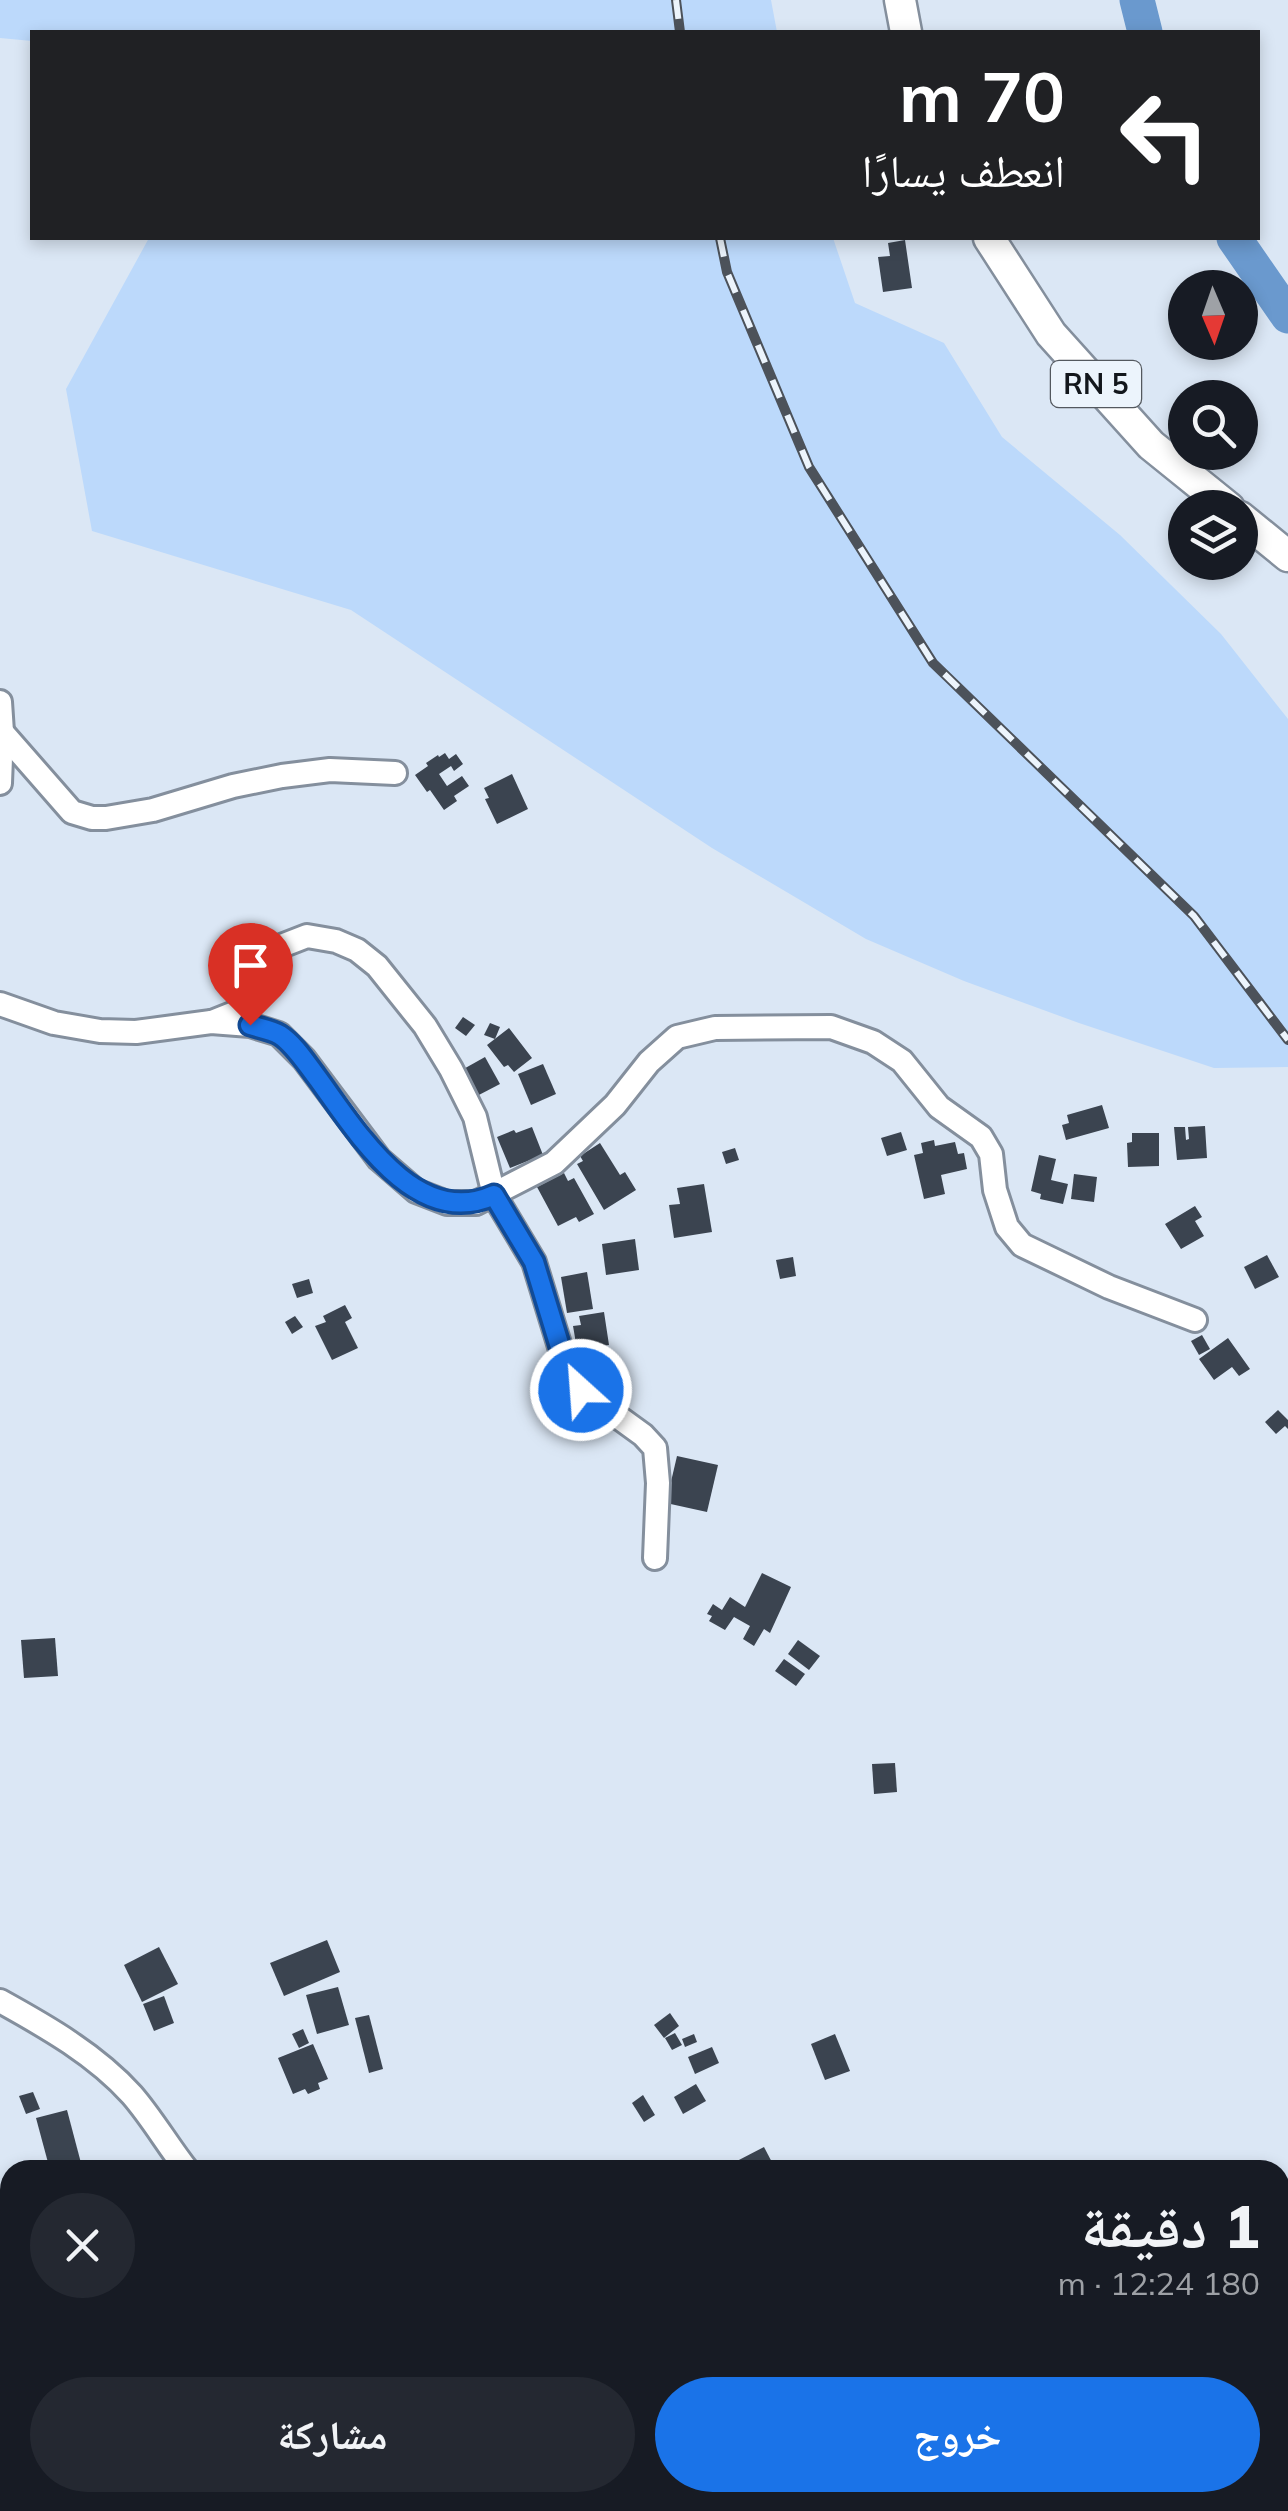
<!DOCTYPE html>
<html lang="ar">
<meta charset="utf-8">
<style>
:root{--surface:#171b24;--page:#242831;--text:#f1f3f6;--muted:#9ea1a6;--accent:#1a73e8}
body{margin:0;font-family:Mulish,"Noto Naskh Arabic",sans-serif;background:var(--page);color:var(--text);direction:rtl;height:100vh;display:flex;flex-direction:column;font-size:38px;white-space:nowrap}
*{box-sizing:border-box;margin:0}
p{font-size:32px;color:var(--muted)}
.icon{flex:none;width:55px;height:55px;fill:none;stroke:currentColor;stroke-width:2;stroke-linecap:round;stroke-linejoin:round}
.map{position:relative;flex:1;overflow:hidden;direction:ltr}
.drawer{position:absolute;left:0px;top:2160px;width:1290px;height:352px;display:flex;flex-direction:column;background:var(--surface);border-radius:30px 30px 0 0;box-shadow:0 5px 15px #0003;direction:rtl}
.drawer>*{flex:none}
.top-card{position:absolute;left:30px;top:30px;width:1230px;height:210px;border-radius:0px;box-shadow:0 5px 15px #0003;direction:rtl;background:#202124;color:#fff;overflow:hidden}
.needle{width:65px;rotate:178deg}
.controls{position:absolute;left:1168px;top:270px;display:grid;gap:20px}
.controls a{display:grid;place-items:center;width:90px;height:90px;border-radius:50%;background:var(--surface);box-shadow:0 5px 15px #0003;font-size:50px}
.pin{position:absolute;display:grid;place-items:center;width:85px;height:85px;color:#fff;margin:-102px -42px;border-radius:50% 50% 50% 0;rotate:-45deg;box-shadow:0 0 10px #0007}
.pin .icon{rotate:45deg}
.me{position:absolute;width:110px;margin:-55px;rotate:334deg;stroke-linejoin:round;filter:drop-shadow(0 0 8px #0008)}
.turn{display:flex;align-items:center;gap:35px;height:210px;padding:0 30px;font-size:45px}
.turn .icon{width:130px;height:130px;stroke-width:2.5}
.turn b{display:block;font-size:70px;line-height:85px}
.round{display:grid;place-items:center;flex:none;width:105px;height:105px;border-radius:52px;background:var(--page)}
.headline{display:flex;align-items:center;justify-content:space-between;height:170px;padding:0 30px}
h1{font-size:60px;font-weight:800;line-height:75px}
.cta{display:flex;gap:20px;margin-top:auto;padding:20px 30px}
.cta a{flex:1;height:115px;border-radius:60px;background:var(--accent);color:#fff;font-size:40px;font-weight:800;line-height:115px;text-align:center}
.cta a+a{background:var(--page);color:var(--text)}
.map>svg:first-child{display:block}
.green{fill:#bcd9fb}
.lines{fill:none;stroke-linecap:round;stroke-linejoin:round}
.river{stroke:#6a99ce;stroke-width:35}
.building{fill:#3b4450}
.minor-casing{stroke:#848f9d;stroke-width:28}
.major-casing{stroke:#848f9d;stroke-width:35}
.minor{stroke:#fff;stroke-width:22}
.major{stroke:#fff;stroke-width:30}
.rail-casing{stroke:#4c525a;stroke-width:10}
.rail{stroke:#ecf4fc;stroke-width:6;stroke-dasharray:19;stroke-linecap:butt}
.route-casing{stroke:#114b97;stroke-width:25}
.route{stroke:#1a73e8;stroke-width:18}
.labels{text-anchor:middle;stroke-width:10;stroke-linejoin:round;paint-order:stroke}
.shield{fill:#ecf4fc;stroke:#54595f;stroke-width:2.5}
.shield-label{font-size:28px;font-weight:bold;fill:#13171c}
</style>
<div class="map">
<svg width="1288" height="2511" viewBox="0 0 1288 2511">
<rect width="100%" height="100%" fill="#dbe7f5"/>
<g class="green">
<polygon points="0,0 771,0 777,32 32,32 32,41 0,38"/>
<polygon points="149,238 833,238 855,303 944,343 1002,437 1120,535 1221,634 1288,719 1288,1067 1214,1068 1079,1023 964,981 866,939 712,848 351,610 92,531 66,389"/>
</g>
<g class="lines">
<g class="river">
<polyline points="1137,0 1145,32"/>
<polyline points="1234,238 1288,316"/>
</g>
</g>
<g class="building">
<polygon points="905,240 912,288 883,292 878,257 890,256 888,243"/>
<polygon points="445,753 449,759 456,754 463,764 454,771 451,766 439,774 447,786 462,776 469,786 454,796 457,801 444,810 430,790 427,792 415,775 428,766 426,763 438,755 439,757"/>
<polygon points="512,774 528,809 497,824 485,799 489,798 484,788"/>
<polygon points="463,1017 475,1025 466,1036 455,1028"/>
<polygon points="490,1023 500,1027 495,1039 484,1035"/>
<polygon points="509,1028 532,1058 514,1072 508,1065 504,1067 487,1045"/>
<polygon points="485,1057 500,1084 475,1097 460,1071"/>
<polygon points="543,1064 556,1094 531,1105 518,1074"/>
<polygon points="1102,1105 1109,1128 1066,1140 1062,1125 1069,1123 1067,1115"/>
<polygon points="1205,1126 1207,1158 1177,1160 1174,1127 1185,1127 1186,1140 1189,1139 1188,1127"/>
<polygon points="532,1127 543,1155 510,1168 497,1137 514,1130 516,1133"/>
<polygon points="901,1132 907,1150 887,1156 881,1138"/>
<polygon points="1132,1133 1159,1133 1159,1166 1128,1167 1127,1143 1132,1142"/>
<polygon points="934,1140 935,1146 955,1142 958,1154 964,1153 967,1169 941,1175 945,1194 924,1199 914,1155 923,1153 921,1143"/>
<polygon points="600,1143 620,1175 625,1172 636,1190 604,1210 577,1164 583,1161 580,1156"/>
<polygon points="735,1148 739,1160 726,1164 722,1152"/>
<polygon points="1039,1155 1056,1159 1051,1180 1068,1184 1063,1204 1040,1199 1041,1194 1031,1191"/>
<polygon points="564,1173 568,1181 574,1178 594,1214 579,1222 576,1217 558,1226 537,1187"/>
<polygon points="1074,1174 1097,1177 1094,1202 1071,1199"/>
<polygon points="704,1184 712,1232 674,1238 669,1205 680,1204 677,1188"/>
<polygon points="1195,1206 1202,1217 1195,1221 1204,1236 1181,1249 1165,1224"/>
<polygon points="635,1239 639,1270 606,1275 602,1244"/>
<polygon points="1267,1255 1279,1277 1255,1289 1244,1267"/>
<polygon points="793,1257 796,1276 780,1279 776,1260"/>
<polygon points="587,1272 593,1309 567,1313 561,1277"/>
<polygon points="309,1279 313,1293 297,1298 292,1284"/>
<polygon points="345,1305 352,1318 345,1322 358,1348 332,1360 315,1326 326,1322 323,1316"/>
<polygon points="604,1312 609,1345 577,1349 573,1326 581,1325 579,1316"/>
<polygon points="295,1316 303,1327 292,1334 285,1322"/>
<polygon points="1202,1335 1210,1349 1199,1355 1191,1341"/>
<polygon points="1228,1338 1250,1369 1239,1376 1232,1367 1214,1380 1199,1359"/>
<polygon points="1278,1410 1288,1420 1288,1429 1285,1426 1276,1434 1265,1422"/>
<polygon points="677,1456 718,1465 707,1512 666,1503"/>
<polygon points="762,1573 791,1587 770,1633 764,1629 754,1646 743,1639 750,1626 734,1617 725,1630 709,1621 712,1616 707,1614 713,1604 722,1610 730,1597 745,1607"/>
<polygon points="55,1638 58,1676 24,1678 21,1640"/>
<polygon points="798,1640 820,1656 809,1670 788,1654"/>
<polygon points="784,1659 805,1674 796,1686 775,1671"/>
<polygon points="895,1763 897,1792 874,1794 872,1764"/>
<polygon points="327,1940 340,1972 284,1996 270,1963"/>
<polygon points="159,1947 178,1984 142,2002 124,1965"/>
<polygon points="338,1987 349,2025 317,2034 306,1995"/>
<polygon points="164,1996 174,2023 154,2031 143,2004"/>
<polygon points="670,2013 679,2026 664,2038 654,2025"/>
<polygon points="369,2015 383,2069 369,2073 355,2018"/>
<polygon points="303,2029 309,2043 299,2048 292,2034"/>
<polygon points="675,2033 682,2045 672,2050 665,2038"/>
<polygon points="694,2034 697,2042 685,2047 682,2039"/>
<polygon points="835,2034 850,2071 825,2080 811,2044"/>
<polygon points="313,2044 328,2079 318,2083 320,2089 308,2094 305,2089 293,2094 278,2058"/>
<polygon points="712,2047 719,2063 695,2074 688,2057"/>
<polygon points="696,2084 706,2101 683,2114 674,2097"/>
<polygon points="33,2092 40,2109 26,2114 19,2096"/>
<polygon points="643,2095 655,2115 644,2122 632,2103"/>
<polygon points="67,2110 81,2163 50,2170 36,2118"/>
<polygon points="764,2147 776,2170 739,2170 735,2162"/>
<polygon points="1280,2285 1288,2294 1288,2325 1280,2332"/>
<polygon points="1280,2379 1288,2386 1288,2410 1280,2418"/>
<polygon points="1288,2482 1288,2511 1277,2511 1273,2502 1280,2502 1280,2485"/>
<polygon points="108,2502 110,2511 81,2511 80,2510"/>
</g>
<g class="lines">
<g class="minor-casing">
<g id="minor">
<polyline points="0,702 2,732 0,783"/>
<polyline points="2,732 72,812 92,818 106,818 153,810 233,786 282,776 330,770 395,773"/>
<polyline points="0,1004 54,1023 100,1031 136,1032 211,1022 250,1025 279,1034 304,1059 379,1159 416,1191 447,1203 476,1203 554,1163 615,1105 649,1062 677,1037 715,1028 831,1027 873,1042 902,1061 939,1107 981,1137 991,1154 995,1190 1007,1227 1022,1245 1109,1287 1195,1320"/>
<polyline points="212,1022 237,1012 247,998 253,969 271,950 307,936 336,941 357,950 377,966 425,1026 451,1069 475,1117 494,1195 534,1262 564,1360 581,1390 643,1435 655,1448 658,1483 655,1558"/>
<path d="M0,2001C47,2027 96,2055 132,2095C152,2118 168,2146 187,2170"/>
<polyline points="1280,2438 1288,2434"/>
<polyline points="573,2502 581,2511"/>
<polyline points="1115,2511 1133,2502"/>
</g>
</g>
<g class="major-casing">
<g id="major">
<polyline points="900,0 906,32"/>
<polyline points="989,238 1051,334 1151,445 1229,508"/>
<polyline points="1240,517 1288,556"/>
</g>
</g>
<use href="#minor" class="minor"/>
<use href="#major" class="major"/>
<g class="rail-casing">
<g id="rail">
<polyline points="676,0 680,32"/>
<polyline points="720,238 727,272 809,467 933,663 1194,916 1288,1040"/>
</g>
</g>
<use href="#rail" class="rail"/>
</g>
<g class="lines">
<g class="route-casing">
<path id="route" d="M250,1025C259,1028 272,1030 280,1035C294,1044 306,1063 316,1076C355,1129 415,1231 494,1195L534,1262L564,1360L581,1390"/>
</g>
<use href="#route" class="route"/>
</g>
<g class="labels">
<rect class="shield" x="1051" y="361" width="90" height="46" rx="8"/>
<g class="shield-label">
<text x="1096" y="394">RN 5</text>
</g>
</g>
</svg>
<div class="controls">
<a><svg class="needle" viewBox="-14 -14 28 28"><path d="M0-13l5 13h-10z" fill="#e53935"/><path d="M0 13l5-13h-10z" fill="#9ea1a6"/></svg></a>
<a><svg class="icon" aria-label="search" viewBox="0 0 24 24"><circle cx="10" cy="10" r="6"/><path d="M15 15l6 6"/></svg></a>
<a><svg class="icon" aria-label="layers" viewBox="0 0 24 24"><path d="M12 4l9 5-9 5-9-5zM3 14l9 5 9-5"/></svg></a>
</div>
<div class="pin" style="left:250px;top:1025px;background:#d93025"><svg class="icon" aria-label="arrive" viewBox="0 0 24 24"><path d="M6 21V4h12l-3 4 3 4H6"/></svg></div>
<svg class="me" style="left:581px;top:1390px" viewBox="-20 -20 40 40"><circle r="17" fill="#1a73e8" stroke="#fff" stroke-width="3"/><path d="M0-11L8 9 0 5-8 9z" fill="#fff"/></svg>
<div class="top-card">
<div class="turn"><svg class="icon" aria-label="left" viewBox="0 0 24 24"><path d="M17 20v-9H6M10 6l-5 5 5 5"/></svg><div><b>70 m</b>انعطف يسارًا</div></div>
</div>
<section class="drawer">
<div class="headline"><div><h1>1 دقيقة</h1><p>180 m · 12:24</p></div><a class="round"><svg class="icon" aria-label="close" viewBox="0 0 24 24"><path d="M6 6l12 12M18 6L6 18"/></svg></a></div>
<div class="cta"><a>خروج</a><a>مشاركة</a></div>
</section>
</div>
